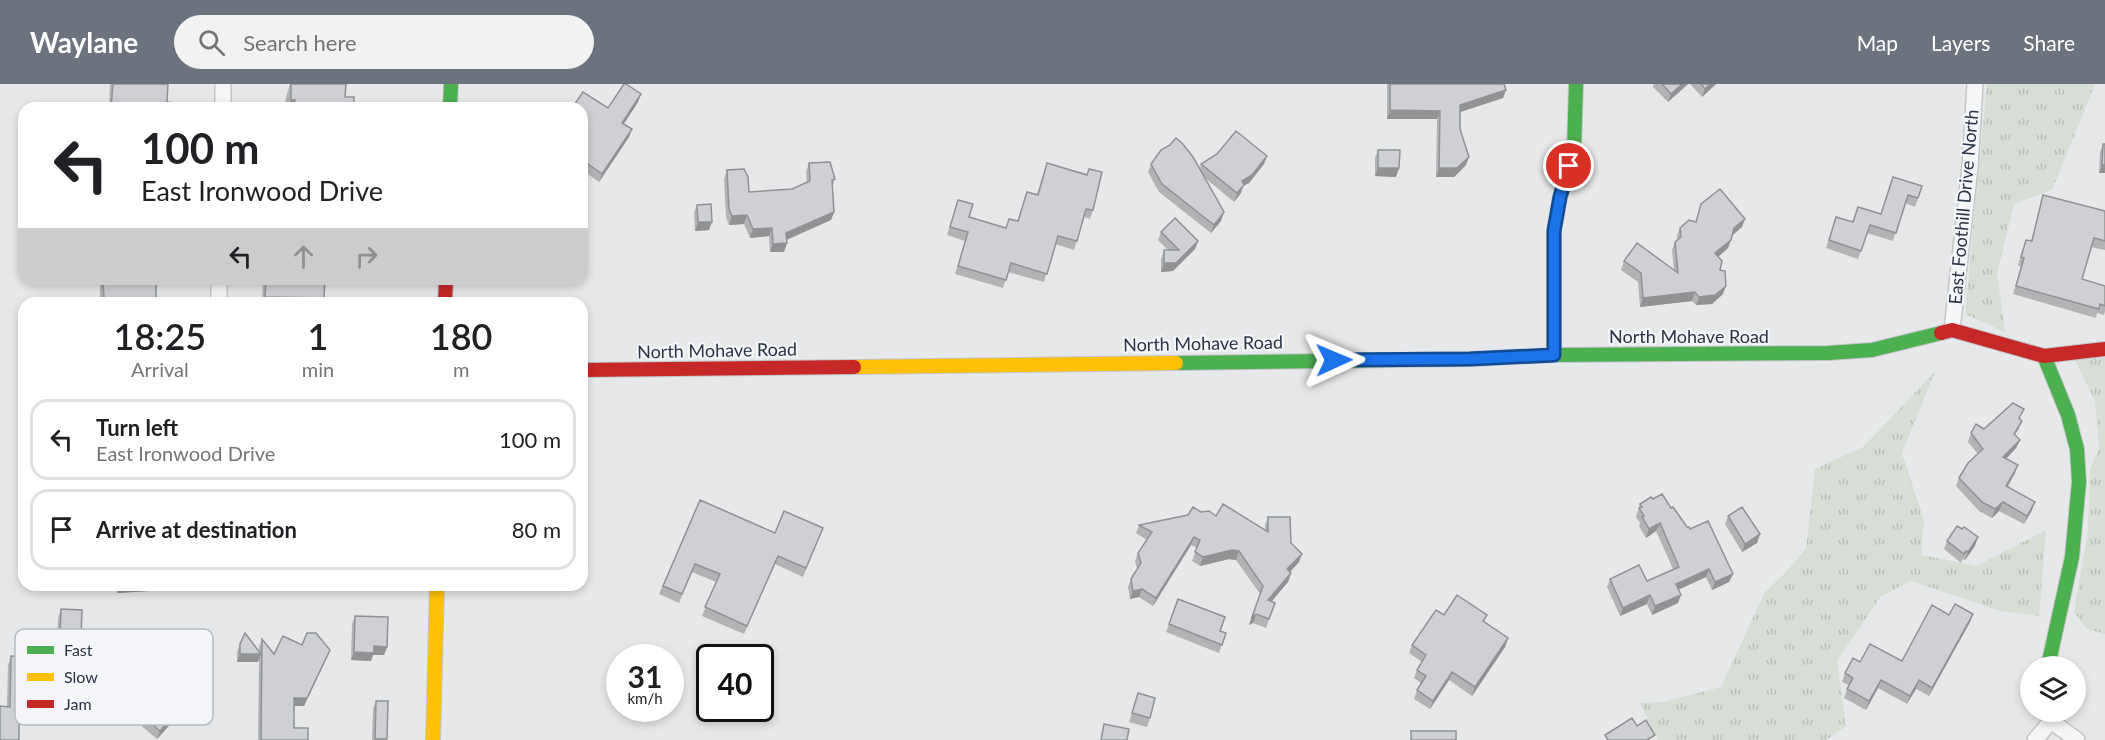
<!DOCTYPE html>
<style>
:root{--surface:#fff;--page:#f2f2f2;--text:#202124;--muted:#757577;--line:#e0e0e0;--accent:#6c737f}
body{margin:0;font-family:Lato,sans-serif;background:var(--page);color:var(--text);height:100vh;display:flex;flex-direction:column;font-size:22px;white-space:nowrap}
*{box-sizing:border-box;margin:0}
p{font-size:20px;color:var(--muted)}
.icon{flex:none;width:33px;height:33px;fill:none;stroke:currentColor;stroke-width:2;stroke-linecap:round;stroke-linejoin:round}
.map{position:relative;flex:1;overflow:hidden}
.drawer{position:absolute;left:18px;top:213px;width:570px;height:294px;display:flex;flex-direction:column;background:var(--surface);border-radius:18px;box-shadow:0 3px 9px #0003}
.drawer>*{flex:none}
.top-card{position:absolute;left:18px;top:18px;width:570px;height:183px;border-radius:18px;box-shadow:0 3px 9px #0003;background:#fff;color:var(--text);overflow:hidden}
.buttons{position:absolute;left:2020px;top:572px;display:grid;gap:12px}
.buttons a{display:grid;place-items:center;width:66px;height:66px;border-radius:50%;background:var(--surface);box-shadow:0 3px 9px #0003;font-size:30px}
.speed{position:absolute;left:606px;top:560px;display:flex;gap:12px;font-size:30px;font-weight:700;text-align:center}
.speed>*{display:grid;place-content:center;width:78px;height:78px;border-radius:50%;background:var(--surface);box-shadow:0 3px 9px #0003;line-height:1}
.speed small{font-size:15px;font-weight:400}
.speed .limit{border:3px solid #111;border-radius:9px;background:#fff;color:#111}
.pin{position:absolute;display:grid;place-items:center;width:51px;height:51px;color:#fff;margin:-26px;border:3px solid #fff;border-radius:50%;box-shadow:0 2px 6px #0007}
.me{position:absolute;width:66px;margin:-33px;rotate:89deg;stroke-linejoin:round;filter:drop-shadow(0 0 4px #0008)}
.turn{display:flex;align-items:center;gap:21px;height:126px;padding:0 24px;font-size:27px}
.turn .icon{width:78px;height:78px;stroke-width:2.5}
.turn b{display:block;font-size:42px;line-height:51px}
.lanes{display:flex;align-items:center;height:57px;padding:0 24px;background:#0003;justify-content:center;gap:30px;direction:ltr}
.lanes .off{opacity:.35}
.eta{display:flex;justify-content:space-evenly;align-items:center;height:102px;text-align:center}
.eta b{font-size:36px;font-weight:600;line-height:42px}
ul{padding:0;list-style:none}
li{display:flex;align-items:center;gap:18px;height:81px;margin:0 12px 9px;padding:0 12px;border:3px solid var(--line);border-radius:18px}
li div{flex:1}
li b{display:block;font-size:22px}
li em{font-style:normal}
header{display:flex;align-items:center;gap:36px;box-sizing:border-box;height:84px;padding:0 30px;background:var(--accent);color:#fff}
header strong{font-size:28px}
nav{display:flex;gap:33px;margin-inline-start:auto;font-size:21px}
.search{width:420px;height:54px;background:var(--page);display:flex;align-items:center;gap:15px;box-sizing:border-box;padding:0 21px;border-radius:33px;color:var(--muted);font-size:22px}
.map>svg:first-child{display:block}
.grass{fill:url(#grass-tufts)}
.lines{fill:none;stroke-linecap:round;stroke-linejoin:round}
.street-casing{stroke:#c4c6c8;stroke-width:18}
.fast-casing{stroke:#c4c6c8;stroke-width:16}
.slow-casing{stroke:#c4c6c8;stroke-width:16}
.jam-casing{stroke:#c4c6c8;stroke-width:16}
.street{stroke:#f5f6f7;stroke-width:15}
.fast{stroke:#4caf50;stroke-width:14}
.slow{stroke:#ffc107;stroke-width:14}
.jam{stroke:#c62828;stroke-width:14}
.wall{fill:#b1b3b5}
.shaded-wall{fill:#909294}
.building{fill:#ced0d3;stroke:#909294;stroke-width:1.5}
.route-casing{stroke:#114b97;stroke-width:15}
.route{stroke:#1a73e8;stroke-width:10}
.labels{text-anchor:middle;stroke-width:4.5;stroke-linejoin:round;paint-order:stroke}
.street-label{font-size:18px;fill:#2b3445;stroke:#f4f6f9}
.key{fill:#f4f6f9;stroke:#b8bcc3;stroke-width:1.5}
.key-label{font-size:16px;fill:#2b3445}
</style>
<header>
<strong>Waylane</strong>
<div class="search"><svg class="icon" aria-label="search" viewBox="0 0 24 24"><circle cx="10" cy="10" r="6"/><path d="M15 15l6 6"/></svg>Search here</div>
<nav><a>Map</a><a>Layers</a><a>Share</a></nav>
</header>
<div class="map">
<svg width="2105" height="656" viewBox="0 0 2105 656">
<defs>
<pattern id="grass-tufts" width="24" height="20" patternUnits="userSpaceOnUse" patternTransform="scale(1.5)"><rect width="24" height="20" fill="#d6ded6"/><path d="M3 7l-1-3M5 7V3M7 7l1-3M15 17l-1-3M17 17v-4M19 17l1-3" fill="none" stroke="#b8bfb9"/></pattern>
</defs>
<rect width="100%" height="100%" fill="#e6e8ea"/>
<g class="grass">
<polygon points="1987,0 2095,0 2052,106 2014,120 1997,189 2005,248 1965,230"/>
<polygon points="2105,271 2105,550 2087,545 2074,528 2088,446 2090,385 2099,365 2095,317 2074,274"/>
<polygon points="1935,288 1902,369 1924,437 1921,471 1976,482 2046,446 2039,532 2001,527 1911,497 1881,512 1837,577 1846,642 1826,656 1658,656 1640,619 1664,618 1721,603 1765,508 1784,490 1806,465 1815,385 1863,363"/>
</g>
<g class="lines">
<g class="street-casing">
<g id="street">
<polyline points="223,24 223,0"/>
<polyline points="219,219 219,195"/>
<polyline points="1952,246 1970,83 1975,0"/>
<polyline points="2051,637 2077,656"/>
<polyline points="2035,656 2051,637"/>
</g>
</g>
<g class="fast-casing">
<g id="fast">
<polyline points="450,24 451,0"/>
<polyline points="1554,271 1554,147 1560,113 1574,67 1576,0"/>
<polyline points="2044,272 2068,331 2077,365 2079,398 2072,473 2048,582"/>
<polyline points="1176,279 1470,275 1554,271 1828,269 1872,266 1941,249"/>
</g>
</g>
<g class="slow-casing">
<g id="slow">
<polyline points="854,283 1176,279"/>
<polyline points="433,656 437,501"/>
</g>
</g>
<g class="jam-casing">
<g id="jam">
<polyline points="445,219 446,195"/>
<polyline points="1941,249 1952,246 2044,272 2105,265"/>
<polyline points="582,286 854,283"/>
</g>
</g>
<use href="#street" class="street"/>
<use href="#fast" class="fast"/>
<use href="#slow" class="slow"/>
<use href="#jam" class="jam"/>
</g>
<g class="wall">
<polygon points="110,0 168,0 167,18 173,24 109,24"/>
<polygon points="290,0 346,0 345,13 354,24 285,24 286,13"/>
<polygon points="1387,0 1504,0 1506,6 1503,14 1460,28 1460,45 1466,81 1454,93 1436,93 1437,35 1387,35"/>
<polygon points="1654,0 1688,0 1668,18 1653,3"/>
<polygon points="1690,0 1716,0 1702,13"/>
<polygon points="641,10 638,18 624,40 632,45 629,53 599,98 585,88 583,91 582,90 582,24 608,24"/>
<polygon points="2103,60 2105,60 2105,89 2099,89 2100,68"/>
<polygon points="1378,66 1399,84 1396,93 1375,92 1375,74"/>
<polygon points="1267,72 1264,80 1249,99 1243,102 1241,109 1234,118 1204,93 1221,137 1211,149 1159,108 1148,88 1151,80 1200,85 1201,80"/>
<polygon points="809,79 835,95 832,103 834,128 831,136 787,156 787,159 784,168 770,168 769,152 750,154 744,140 729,141 726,133 724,95 727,86 749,108 792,105 807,99 806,88"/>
<polygon points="1047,79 1087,90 1089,85 1093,126 1090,135 1084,133 1074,166 1055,160 1044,198 1008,188 1003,204 955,190 965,157 947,151 958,116 969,133 1006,144 1009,135 1018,137 1027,108 1037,110"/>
<polygon points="1922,102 1915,123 1905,119 1893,157 1867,149 1858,175 1826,164 1836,133 1853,138 1880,130"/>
<polygon points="2043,111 2105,127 2105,166 2091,163 2082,195 2105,202 2105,227 2104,231 2097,229 2096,234 2013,210 2021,182 2018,182 2023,164 2026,156 2031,157"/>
<polygon points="1701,120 1742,143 1732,152 1728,164 1718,173 1723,210 1712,220 1696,221 1692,217 1640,223 1638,198 1621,186 1624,177 1674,186 1672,166 1675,158 1677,156 1677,152 1680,144 1696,138"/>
<polygon points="697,121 709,146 695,147 694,129"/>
<polygon points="1161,148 1198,157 1195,165 1173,187 1161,188 1161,175 1164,166 1168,166 1158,156"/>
<polygon points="101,195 144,195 156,214 166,219 100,219 100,197"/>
<polygon points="263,195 325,195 322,219 262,219"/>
<polygon points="2020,335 2019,345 2015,351 2020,356 2016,364 2006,375 2015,389 2008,402 2032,426 2024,440 1999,427 1992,434 1979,427 1956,402 1959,394 1978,370 1968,358 1971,349 1984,345"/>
<polygon points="1653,415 1671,424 1687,443 1690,445 1733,490 1729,498 1712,506 1706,493 1678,506 1678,519 1652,531 1647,520 1620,532 1607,503 1610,495 1647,497 1673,485 1656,447 1646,454 1639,442 1640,439 1636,433 1640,420"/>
<polygon points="700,416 775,449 823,444 803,493 775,480 744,550 702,532 716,498 692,488 679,519 659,510"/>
<polygon points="1201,428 1216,432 1265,446 1265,441 1268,433 1291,459 1299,478 1290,488 1291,489 1288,498 1271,518 1275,519 1266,544 1253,539 1249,541 1260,510 1236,476 1229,475 1200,482 1192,477 1197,464 1191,461 1153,522 1139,513 1130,515 1128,503 1131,495 1137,485 1135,477 1138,469 1147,456 1136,449 1139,441"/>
<polygon points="1728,432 1760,450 1757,459 1742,468 1725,440"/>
<polygon points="1962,445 1975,462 1965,476 1963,475 1961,479 1944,465 1947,457"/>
<polygon points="55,501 167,501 165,506 117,509 117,502 55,506"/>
<polygon points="61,525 81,553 78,562 57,561 58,534"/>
<polygon points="1973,530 1970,538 1929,612 1916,605 1907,620 1878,604 1866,626 1844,614 1849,601 1842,598 1845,589 1860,578 1902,577 1949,531"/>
<polygon points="1444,531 1484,538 1508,554 1505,563 1472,612 1449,596 1430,625 1414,615 1417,606 1421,599 1414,594 1417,586 1422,578 1409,569 1412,561"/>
<polygon points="355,532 387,563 384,571 373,571 371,577 351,576 352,540"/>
<polygon points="1169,540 1226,549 1219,569 1166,548"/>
<polygon points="103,548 148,589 162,612 162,613 178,627 175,635 157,655 138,639 124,639 124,626 109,613 109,604 99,604 100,557"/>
<polygon points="262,555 274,570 302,561 330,566 304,622 294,622 294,644 308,656 258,656 259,575 258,578 237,578 237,568 240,560 259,567 259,563"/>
<polygon points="11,572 36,582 70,628 20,627 19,632 7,623 8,581"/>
<polygon points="1138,609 1150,634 1147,643 1129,638"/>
<polygon points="376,617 387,656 372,656 373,625"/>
</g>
<g class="shaded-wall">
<polygon points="1682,0 1688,0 1668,18 1671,10"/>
<polygon points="1710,0 1716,0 1702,13 1705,5"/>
<polygon points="1506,6 1503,14 1457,29 1460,21"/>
<polygon points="641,10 638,18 619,47 622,39"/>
<polygon points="291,16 295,16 292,24 288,24"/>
<polygon points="1390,26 1440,27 1437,35 1387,35"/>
<polygon points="632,45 629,53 599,98 602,90"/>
<polygon points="1267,72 1264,80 1249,99 1243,102 1241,109 1234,118 1242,97"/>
<polygon points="1469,73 1466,81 1454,93 1436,93 1439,84"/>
<polygon points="2102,81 2105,81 2105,89 2099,89"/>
<polygon points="1378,84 1399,84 1396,93 1375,92"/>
<polygon points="834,128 831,136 783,157 786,149"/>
<polygon points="1224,128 1221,137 1211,149 1214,141"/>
<polygon points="747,131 744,140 729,141 732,132"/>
<polygon points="1745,135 1742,143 1731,152 1734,144"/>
<polygon points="698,138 712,138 709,146 695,147"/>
<polygon points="772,144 769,152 750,154 753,145"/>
<polygon points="1731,156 1728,164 1712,178 1715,169"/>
<polygon points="1198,157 1195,165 1173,187 1161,188 1164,179"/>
<polygon points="787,159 784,168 770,168 773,160"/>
<polygon points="1726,202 1723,210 1712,220 1696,221 1699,213"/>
<polygon points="1695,208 1692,217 1640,223 1643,214"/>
<polygon points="265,213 324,214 322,219 263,219"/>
<polygon points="104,214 116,214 114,219 102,219"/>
<polygon points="2020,356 2016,364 2000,381 2003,373"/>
<polygon points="2018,381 2015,389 2003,410 2006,402"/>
<polygon points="2003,418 1999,427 1992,434 1995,425"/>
<polygon points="2035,418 2032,426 2024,440 2027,432"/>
<polygon points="1660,439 1656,447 1646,454 1649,445"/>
<polygon points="1760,450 1757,459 1742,468 1745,460"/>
<polygon points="1194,453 1191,461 1153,522 1156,514"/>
<polygon points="1978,453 1975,462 1965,476 1968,468"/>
<polygon points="1232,466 1239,467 1236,476 1229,475 1200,482 1203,473"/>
<polygon points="1302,470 1299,478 1284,494 1287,485"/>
<polygon points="1709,485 1706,493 1673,508 1676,500"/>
<polygon points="1291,489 1288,498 1265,525 1268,516"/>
<polygon points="1733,490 1729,498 1712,506 1715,498"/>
<polygon points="57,501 117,501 117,502 55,506"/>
<polygon points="120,501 167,501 165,506 117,509"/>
<polygon points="1142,505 1139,513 1130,515 1133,507"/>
<polygon points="1650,511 1647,520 1620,532 1623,524"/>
<polygon points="1681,511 1678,519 1652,531 1655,522"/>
<polygon points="1256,530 1253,539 1249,541 1252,533"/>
<polygon points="1973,530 1970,538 1929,612 1932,604"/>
<polygon points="60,552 81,553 78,562 57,561"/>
<polygon points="1508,554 1505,563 1472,612 1475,603"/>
<polygon points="374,562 387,563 384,571 373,571 371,577 351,576 354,568"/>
<polygon points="330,566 304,622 291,622 294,614"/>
<polygon points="240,570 261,570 258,578 237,578"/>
<polygon points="1452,588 1449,596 1430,625 1433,617"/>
<polygon points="102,596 112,596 109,604 99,604"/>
<polygon points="1881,596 1878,604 1866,626 1869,617"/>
<polygon points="1919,596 1916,605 1907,620 1910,612"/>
<polygon points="165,603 162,612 156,619 159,610"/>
<polygon points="23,619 73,620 70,628 20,627"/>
<polygon points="178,627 175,635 157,655 160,647"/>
<polygon points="127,630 141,631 138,639 124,639"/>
</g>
<g class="building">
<polygon points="113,0 168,0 167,18 174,19 173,24 111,24"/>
<polygon points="291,0 346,0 345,13 354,13 354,24 294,24 295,16 291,16"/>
<polygon points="624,0 626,0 641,10 622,39 632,45 602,90 588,80 586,82 582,79 582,41 586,35 582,32 582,24 572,24 583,8 608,24"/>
<polygon points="1390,0 1504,0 1506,6 1460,21 1460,45 1469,73 1457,84 1439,84 1440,27 1390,26"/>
<polygon points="1662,0 1682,0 1671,10"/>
<polygon points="1701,0 1710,0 1705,5"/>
<polygon points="1236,47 1267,72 1252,91 1242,97 1244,101 1237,109 1201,80 1217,70"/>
<polygon points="1176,54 1182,59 1193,73 1224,128 1214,141 1162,100 1151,80 1161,66 1170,61"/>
<polygon points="2103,60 2105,60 2105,81 2102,81"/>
<polygon points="1378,66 1400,66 1399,84 1378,84"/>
<polygon points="830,78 835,95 832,96 834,128 786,149 787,159 773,160 772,144 753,145 747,131 732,132 729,125 727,86 744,85 748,93 749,108 792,105 810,97 809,79"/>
<polygon points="1047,79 1087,91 1089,85 1102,88 1093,126 1086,125 1077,157 1058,152 1047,190 1011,179 1006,196 958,182 968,148 950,143 958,116 973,120 969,133 1006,144 1009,135 1018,137 1027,108 1038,111"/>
<polygon points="1893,93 1922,102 1918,114 1908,111 1896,149 1870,141 1861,167 1829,156 1836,133 1853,138 1858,123 1881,130"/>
<polygon points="1720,105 1745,135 1734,144 1731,156 1715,169 1722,177 1720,186 1725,187 1726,202 1715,211 1699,213 1695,208 1643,214 1641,189 1624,177 1637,159 1678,189 1675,158 1681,153 1680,144 1689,136 1696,138 1701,120"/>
<polygon points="2043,111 2105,127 2105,157 2094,154 2082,195 2105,202 2105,222 2100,220 2099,225 2016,202 2024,174 2021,173 2026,156 2032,157"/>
<polygon points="711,120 712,138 698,138 697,121"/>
<polygon points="1175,134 1198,157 1176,179 1164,179 1164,166 1179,166 1161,148"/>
<polygon points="103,195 156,196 156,214 166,214 166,219 116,219 116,214 104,214"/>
<polygon points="266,195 325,195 324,214 265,213"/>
<polygon points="2013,319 2024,325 2019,334 2022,337 2014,350 2020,356 2003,373 2018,381 2006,402 2035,418 2027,432 2003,418 1995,425 1982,418 1959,394 1968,379 1983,365 1971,349 1976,340 1984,345"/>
<polygon points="1662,410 1671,424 1673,423 1687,443 1689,443 1690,445 1708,437 1733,490 1715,498 1709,485 1676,500 1681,511 1655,522 1650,511 1623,524 1610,495 1639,481 1647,497 1679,483 1660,439 1649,445 1642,433 1644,432 1639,424 1642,423 1640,420 1651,413 1653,415"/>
<polygon points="700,416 775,449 784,427 823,444 806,484 778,472 747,542 705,523 720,490 695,480 682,510 663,502"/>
<polygon points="1223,420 1268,448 1268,433 1290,433 1291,459 1302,470 1287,485 1291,489 1268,516 1275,519 1269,535 1256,530 1252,533 1263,502 1239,467 1232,466 1203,473 1195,468 1200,456 1194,453 1156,514 1142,505 1133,507 1131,495 1141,479 1138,469 1152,448 1139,441 1188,431 1193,423 1201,428 1209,427 1216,432"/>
<polygon points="1742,423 1760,450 1745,460 1728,432"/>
<polygon points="1957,442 1962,445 1964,443 1978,453 1968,468 1966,467 1964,470 1947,457"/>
<polygon points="1457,511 1487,531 1483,537 1508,554 1475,603 1452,588 1433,617 1417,606 1426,592 1417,586 1426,571 1412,561 1436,526 1444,531"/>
<polygon points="1178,515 1225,533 1220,547 1226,549 1222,561 1169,540"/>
<polygon points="1955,520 1973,530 1932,604 1919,596 1910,612 1881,596 1869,617 1847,605 1853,594 1845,589 1853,574 1860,578 1870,560 1902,577 1932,521 1949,531"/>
<polygon points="61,525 82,526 81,553 60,552"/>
<polygon points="355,532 388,533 387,563 374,562 374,569 354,568"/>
<polygon points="103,548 141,549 149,556 148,589 165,603 159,610 178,627 160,647 141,631 127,630 127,618 112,604 112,596 102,596"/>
<polygon points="245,549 261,570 240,570 240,560"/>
<polygon points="307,549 316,549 330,566 307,614 294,614 294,644 308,644 308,656 261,656 262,555 274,570 283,552 302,561"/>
<polygon points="11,572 33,573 36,582 51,582 73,578 73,620 23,619 19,632 19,656 0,656 0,622 10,623"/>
<polygon points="1138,609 1155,614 1150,634 1132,629"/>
<polygon points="376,617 388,617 387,655 375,655"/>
<polygon points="1632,634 1637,642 1646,636 1655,651 1647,656 1608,656 1605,651"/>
<polygon points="1104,640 1129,645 1127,656 1101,656"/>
<rect x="1411" y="647" width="45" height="9"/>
</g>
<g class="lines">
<g class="route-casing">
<polyline id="route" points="1334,276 1470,275 1554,271 1554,147 1560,113 1569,82"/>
</g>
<use href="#route" class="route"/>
</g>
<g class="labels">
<g class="street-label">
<text transform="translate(1964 123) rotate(-85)" y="6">East Foothill Drive North</text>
<text x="1689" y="259">North Mohave Road</text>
<text transform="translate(1203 260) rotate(-1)" y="6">North Mohave Road</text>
<text transform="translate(717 267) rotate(-1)" y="6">North Mohave Road</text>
</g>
</g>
<rect x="15" y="545" width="198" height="96" rx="9" class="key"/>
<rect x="27" y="562" width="27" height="8" fill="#4caf50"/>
<rect x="27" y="589" width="27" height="8" fill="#ffc107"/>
<rect x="27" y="616" width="27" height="8" fill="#c62828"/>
<g class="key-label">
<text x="64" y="572">Fast</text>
<text x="64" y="599">Slow</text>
<text x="64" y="626">Jam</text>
</g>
</svg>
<div class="buttons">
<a><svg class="icon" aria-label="layers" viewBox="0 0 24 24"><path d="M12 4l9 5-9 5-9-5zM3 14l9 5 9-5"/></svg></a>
</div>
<div class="speed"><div>31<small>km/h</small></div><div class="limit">40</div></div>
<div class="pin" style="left:1569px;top:82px;background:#d93025"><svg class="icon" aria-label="arrive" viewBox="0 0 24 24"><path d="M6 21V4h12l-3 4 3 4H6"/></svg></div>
<svg class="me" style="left:1334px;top:276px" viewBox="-20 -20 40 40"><path d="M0-17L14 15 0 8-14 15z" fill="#1a73e8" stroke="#fff" stroke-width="4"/></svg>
<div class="top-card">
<div class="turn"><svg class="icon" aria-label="left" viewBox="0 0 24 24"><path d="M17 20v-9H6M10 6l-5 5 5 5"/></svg><div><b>100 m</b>East Ironwood Drive</div></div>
<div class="lanes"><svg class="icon" aria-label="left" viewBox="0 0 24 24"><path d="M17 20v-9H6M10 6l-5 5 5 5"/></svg><svg class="icon off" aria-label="ahead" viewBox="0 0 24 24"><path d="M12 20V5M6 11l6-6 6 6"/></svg><svg class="icon off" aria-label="right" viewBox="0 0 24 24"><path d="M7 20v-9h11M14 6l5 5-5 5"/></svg></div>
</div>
<section class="drawer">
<div class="eta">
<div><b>18:25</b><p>Arrival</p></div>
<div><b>1</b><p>min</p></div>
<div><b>180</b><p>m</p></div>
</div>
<ul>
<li><svg class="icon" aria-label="left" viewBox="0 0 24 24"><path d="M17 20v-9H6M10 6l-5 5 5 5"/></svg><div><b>Turn left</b><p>East Ironwood Drive</p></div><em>100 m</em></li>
<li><svg class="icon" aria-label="arrive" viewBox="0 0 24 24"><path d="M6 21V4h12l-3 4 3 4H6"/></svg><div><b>Arrive at destination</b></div><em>80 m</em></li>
</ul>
</section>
</div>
